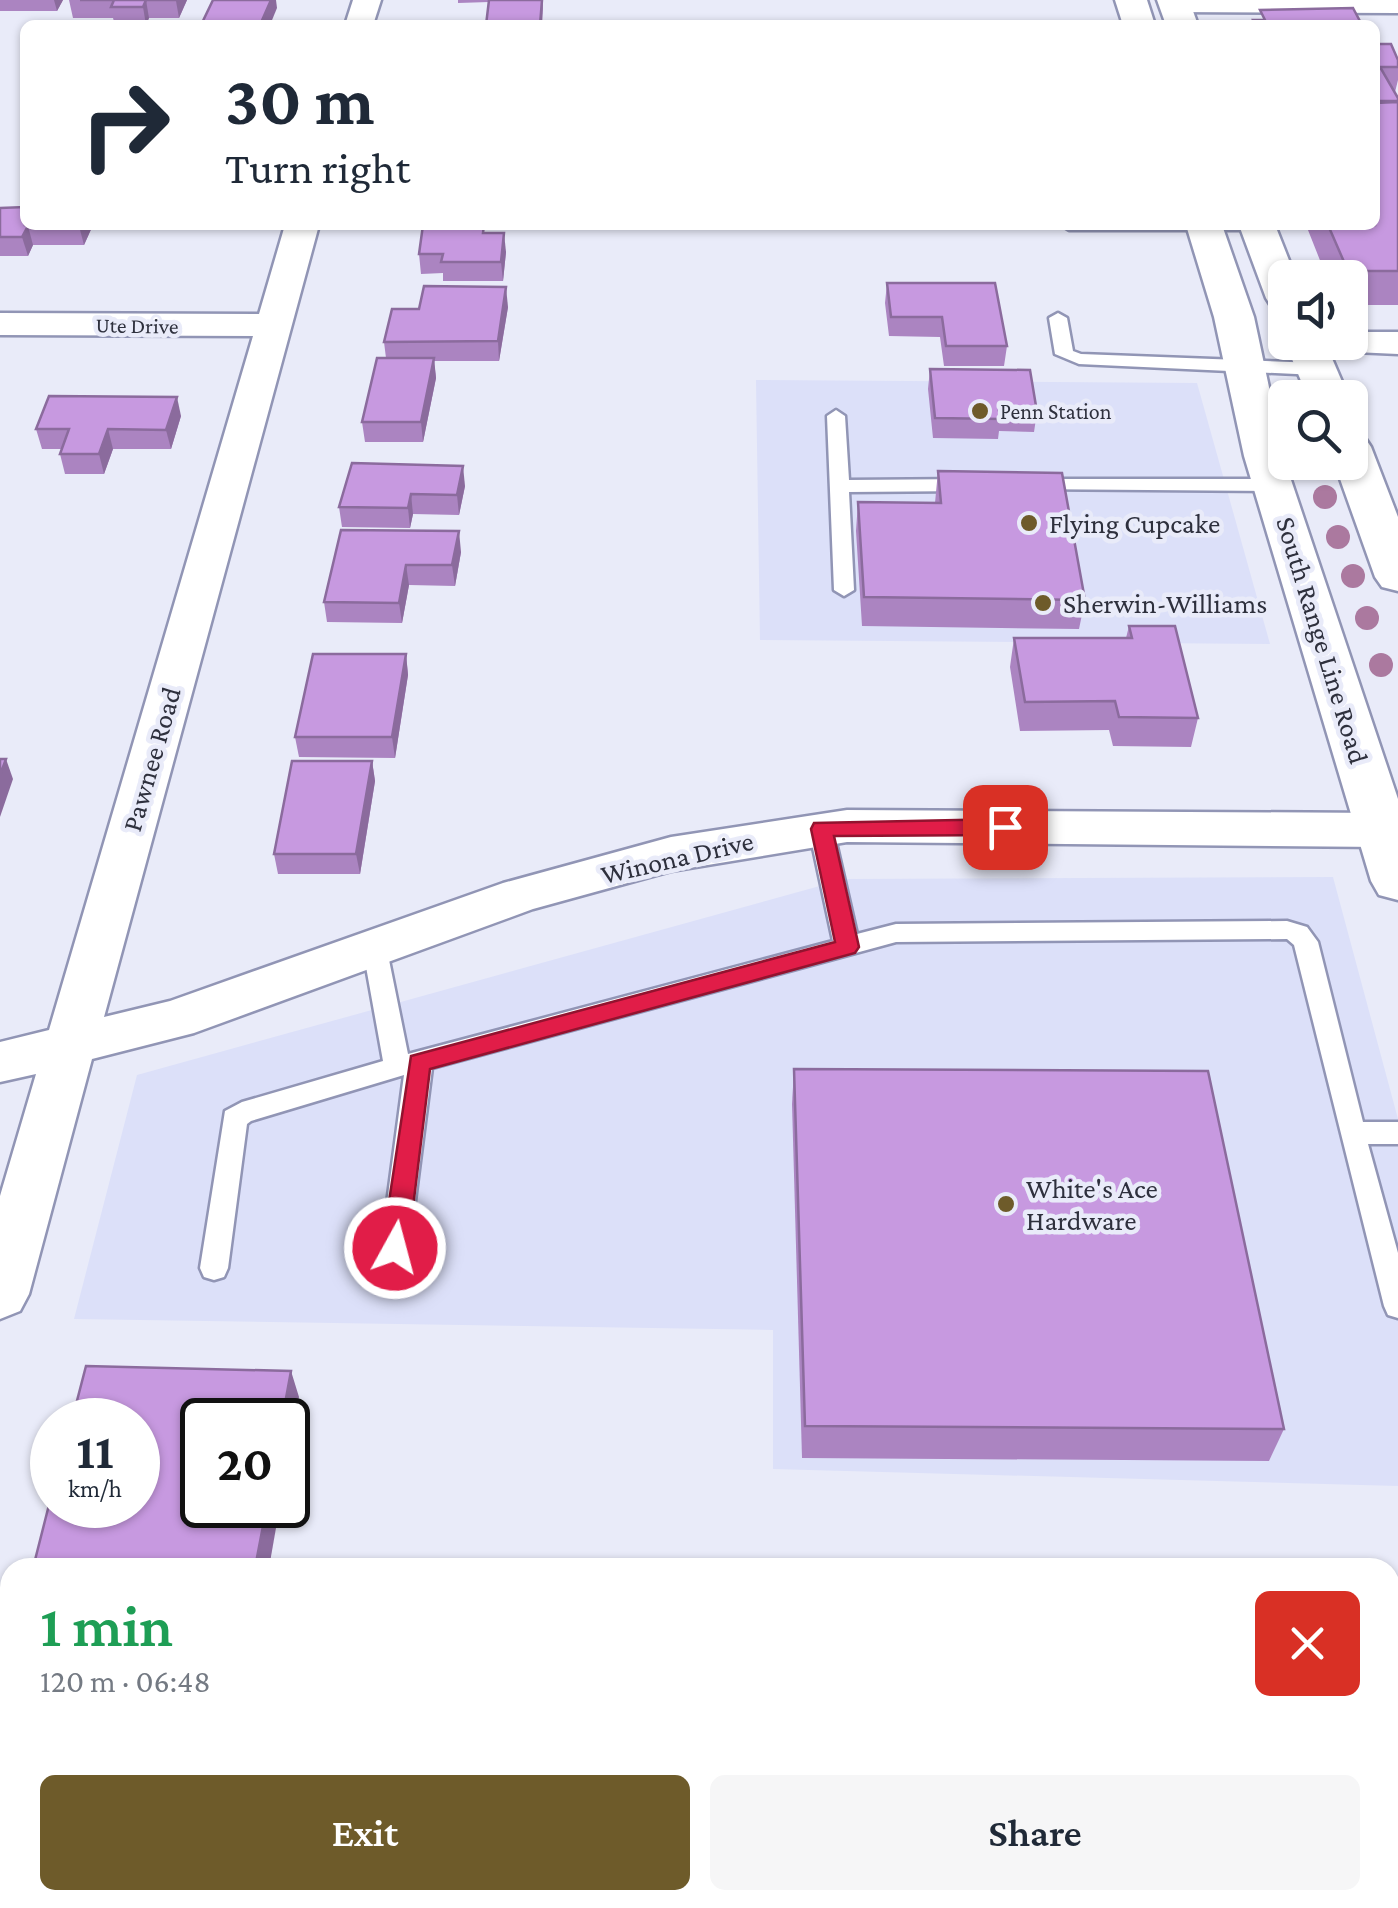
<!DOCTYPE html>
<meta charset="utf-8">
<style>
:root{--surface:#fff;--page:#f6f6f7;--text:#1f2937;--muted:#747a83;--accent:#6e5b2a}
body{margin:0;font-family:"Crimson Pro",serif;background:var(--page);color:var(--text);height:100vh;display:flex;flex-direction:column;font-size:38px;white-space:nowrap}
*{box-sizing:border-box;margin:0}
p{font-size:32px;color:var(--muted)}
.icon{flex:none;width:55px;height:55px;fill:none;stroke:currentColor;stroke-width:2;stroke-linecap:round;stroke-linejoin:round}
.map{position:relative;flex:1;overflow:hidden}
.drawer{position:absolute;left:0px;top:1558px;width:1400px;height:352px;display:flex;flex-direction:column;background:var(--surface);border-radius:30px 30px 0 0;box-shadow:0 2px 8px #0004}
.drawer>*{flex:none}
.guide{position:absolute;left:20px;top:20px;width:1360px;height:210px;border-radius:15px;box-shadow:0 2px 8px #0004;background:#fff;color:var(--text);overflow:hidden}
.buttons{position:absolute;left:1268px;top:260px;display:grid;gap:20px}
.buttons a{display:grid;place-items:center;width:100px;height:100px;border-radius:15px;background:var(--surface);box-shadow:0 2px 8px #0004;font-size:50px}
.speed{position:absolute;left:30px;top:1398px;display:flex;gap:20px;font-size:50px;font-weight:700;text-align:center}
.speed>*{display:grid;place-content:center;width:130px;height:130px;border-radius:50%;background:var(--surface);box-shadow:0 2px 8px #0004;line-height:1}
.speed small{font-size:25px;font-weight:400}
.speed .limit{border:5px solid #111;border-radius:15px;background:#fff;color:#111}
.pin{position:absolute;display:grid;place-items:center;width:85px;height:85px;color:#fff;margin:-42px;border-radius:20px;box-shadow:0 5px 15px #0006}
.me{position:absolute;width:110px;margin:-55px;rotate:7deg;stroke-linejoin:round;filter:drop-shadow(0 0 8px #0008)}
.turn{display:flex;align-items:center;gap:35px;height:210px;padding:0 40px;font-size:45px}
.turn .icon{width:130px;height:130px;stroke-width:2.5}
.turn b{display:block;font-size:70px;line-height:85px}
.round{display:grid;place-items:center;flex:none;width:105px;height:105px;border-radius:15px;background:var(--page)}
.overview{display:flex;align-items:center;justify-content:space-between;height:170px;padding:0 40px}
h1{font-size:60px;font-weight:600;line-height:75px;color:#1e9e55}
.primary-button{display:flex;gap:20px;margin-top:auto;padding:20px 40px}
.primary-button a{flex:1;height:115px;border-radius:15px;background:var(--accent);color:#fff;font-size:40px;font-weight:600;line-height:115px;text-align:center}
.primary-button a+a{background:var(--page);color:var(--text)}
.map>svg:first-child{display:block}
.built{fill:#dce0f9}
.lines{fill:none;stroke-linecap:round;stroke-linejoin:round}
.lane-casing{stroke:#9195b5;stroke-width:5}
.street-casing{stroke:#9195b5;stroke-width:5}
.secondary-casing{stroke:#9195b5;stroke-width:5}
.lane{fill:#fff;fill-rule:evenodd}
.street{fill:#fff;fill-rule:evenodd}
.secondary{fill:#fff;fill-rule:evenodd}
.tree{fill:#ab799f}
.wall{fill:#ab84c1}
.shaded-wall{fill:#8b6b9d}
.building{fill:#c799e0;stroke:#8b6b9d;stroke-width:2.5}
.route{fill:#e11d48;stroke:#92132f;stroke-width:2.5}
.poi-dot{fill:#6e5b2a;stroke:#e9ebf9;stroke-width:4}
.labels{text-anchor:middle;stroke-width:9;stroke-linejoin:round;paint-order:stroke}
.far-street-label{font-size:22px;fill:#2e303d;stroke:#e9ebf9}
.far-poi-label{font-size:22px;fill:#2e303d;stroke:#e9ebf9;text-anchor:start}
.poi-label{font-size:28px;fill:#2e303d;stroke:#e9ebf9;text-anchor:start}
.street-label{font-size:28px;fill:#2e303d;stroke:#e9ebf9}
</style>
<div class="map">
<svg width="1398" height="1908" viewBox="0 0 1398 1908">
<rect width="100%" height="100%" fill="#e9ebf9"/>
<g class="built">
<polygon points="756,380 1197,383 1270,644 760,640"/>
<polygon points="1333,877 1398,1119 1398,1486 773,1469 773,1330 74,1319 137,1075 845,879"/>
</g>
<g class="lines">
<g class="lane-casing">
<g id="lane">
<polygon points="1061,225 1250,225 1242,230 1069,230"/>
<polygon points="1058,313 1067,318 1073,351 1081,354 1317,363 1326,369 1317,375 1079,364 1055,354 1049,318"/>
<polygon points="836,410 845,416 849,480 970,479 980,485 970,491 849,492 854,590 844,596 834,590 827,416"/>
<polygon points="1030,479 1275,479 1285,485 1275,491 1023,489 1023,481"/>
<polygon points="821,821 833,829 857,934 896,924 1287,921 1307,927 1318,942 1363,1122 1398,1122 1398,1144 1368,1144 1398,1253 1398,1318 1388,1315 1384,1306 1294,945 1287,939 896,942 432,1068 409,1248 405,1256 395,1260 385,1256 381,1248 404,1075 251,1121 247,1124 228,1268 224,1277 214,1280 204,1277 200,1268 225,1111 242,1102 383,1061 363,950 366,943 375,941 387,950 408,1054 833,941 809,829"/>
</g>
</g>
<g class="street-casing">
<g id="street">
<polygon points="353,0 381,0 373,25 345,25"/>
<polygon points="1162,0 1398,0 1398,13 1174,12 1164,9"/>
<polygon points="285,225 319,225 104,1017 170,1001 503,883 671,837 847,810 1382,813 1398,818 1398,842 1382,847 847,842 671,871 533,909 194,1033 92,1059 29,1294 20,1311 0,1319 0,1196 36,1074 0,1082 0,1042 49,1030 253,336 0,335 0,313 259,314"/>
<polygon points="1350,332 1398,332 1398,354 1311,350 1306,342 1350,342"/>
</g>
</g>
<g class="secondary-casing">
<g id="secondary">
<polygon points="1115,0 1147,0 1155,25 1123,25"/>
<polygon points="1157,0 1189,0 1198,25 1166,25"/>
<polygon points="1186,225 1222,225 1254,317 1285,462 1398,799 1398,900 1379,895 1371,881 1244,456 1214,317"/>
<polygon points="1239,225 1275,225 1296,278 1285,278 1285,310 1271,306 1266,298"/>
<polygon points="1285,342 1325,342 1349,398 1308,398"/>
<polygon points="1350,434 1365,438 1371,447 1398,517 1398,591 1382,587 1375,577 1334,462 1350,462"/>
</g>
</g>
<use href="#lane" class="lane"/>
<use href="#street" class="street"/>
<use href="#secondary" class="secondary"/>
</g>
<g class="tree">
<circle cx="1325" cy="497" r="12"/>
<circle cx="1338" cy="537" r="12"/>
<circle cx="1353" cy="576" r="12"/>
<circle cx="1367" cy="618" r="12"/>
<circle cx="1381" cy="665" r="12"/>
</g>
<g class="wall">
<polygon points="0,0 63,0 57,11 0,11"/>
<polygon points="69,0 187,0 179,18 149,18 146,25 115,25 113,18 73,18"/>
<polygon points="458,0 543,0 542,25 486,25 489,2 458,3"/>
<polygon points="1375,44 1398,60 1398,80 1395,92 1398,98 1398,305 1350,305 1350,278 1327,278 1306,225 1375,225"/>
<polygon points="0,208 24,208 25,225 93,225 84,245 33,245 28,256 0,256"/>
<polygon points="139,225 209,225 208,228 140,228"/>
<polygon points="487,233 506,252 503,281 443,281 443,273 421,274 419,254"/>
<polygon points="887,283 1007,346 1004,366 944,366 940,337 889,336 885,303"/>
<polygon points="508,307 499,361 434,361 436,378 423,442 365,442 362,422 386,358 384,342 419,309"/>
<polygon points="930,369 1037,412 1034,432 999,431 998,439 933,438 928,389"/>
<polygon points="181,416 171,449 113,449 104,474 65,474 60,454 62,449 42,449 36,429"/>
<polygon points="938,471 1085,600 1079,629 862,626 856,531 858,502 935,503"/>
<polygon points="465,486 459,515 413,514 410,528 342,527 339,507"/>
<polygon points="341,530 461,552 455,586 409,585 402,623 327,622 324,602"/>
<polygon points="1129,626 1198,718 1191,747 1113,746 1109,730 1020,731 1010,667 1014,638 1126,638"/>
<polygon points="406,654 408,675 395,758 299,757 295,737"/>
<polygon points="372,761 375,781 360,874 278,874 274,854"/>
<polygon points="794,1069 1284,1429 1269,1461 802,1458 792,1104"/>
</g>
<g class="shaded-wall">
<polygon points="54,0 63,0 57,11"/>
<polygon points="146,0 149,18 146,25 143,7"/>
<polygon points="176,0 187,0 179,18 176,1"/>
<polygon points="271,0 276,0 277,8 270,25 260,25"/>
<polygon points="543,0 542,25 540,25"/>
<polygon points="80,225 93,225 84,245 79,226"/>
<polygon points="28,226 33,245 28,256 22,237"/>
<polygon points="504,233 506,252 503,281 501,262"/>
<polygon points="506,287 508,307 499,361 498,341"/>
<polygon points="434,358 436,378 423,442 421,422"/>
<polygon points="177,397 181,416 171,449 166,430"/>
<polygon points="108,429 113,449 104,474 99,454"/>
<polygon points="463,466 465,486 459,515 457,495"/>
<polygon points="411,494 413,514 410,528 408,508"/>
<polygon points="459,531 461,552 455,586 452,565"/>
<polygon points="406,565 409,585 402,623 399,603"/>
<polygon points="406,654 408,675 395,758 392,737"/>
<polygon points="6,759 13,779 0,817 0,775"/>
<polygon points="372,761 375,781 360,874 356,854"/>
<polygon points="291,1371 299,1397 288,1462 288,1420 282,1420"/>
<polygon points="267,1505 280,1505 269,1568 255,1568"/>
<polygon points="214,1900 228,1900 227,1908 213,1908"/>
</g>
<g class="building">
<polygon points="80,0 176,0 146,0 143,7 111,7 114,0"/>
<polygon points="213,0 271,0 260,25 201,25"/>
<polygon points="489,0 542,0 540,25 486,25"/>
<polygon points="1353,8 1362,25 1255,25 1253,20 1265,20 1260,10"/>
<polygon points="1375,44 1391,44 1398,60 1398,67 1380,67 1398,98 1398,101 1375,101"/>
<polygon points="1398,102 1398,271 1348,271 1328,225 1375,225 1375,103"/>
<polygon points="25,207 25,225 80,225 28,226 22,237 0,237 0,208"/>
<polygon points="423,225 484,225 483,233 504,233 501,262 441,262 443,254 419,254"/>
<polygon points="887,283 995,283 1007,346 946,346 942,317 891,317"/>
<polygon points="424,286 506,287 498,341 384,342 392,309 419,309"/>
<polygon points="377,358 434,358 421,422 362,422"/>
<polygon points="930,369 1030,370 1037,412 999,411 1001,419 935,418"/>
<polygon points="49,396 177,397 166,430 108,429 99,454 60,454 69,429 36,429"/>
<polygon points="352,463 463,466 457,495 411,494 408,508 339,507"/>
<polygon points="938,471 1062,473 1085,600 864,597 858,502 941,503"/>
<polygon points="341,530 459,531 452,565 406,565 399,603 324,602"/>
<polygon points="1129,626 1175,626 1198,718 1119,717 1115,701 1025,702 1014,638 1132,638"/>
<polygon points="313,654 406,654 392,737 295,737"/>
<polygon points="0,759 6,759 0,775"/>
<polygon points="292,761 372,761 356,854 274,854"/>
<polygon points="794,1069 1208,1071 1284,1429 805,1426"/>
<polygon points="86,1366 291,1371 282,1420 202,1420 202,1505 267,1505 255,1568 33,1568 52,1493 52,1505 138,1505 138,1420 72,1420"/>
<polygon points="10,1728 10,1900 214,1900 213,1908 0,1908 0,1771"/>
</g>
<polygon class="route" points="1005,819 1015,827 1005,835 834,836 859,947 855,953 430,1069 408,1248 404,1256 386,1256 382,1248 411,1056 835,942 811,829 814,823"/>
<g class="poi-dot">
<circle cx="980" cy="411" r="10"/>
<circle cx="1029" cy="523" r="10"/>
<circle cx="1043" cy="603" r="10"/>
<circle cx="1006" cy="1204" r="10"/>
</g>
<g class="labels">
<g class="far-street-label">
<text transform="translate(137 325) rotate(1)" y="8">Ute Drive</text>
</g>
<g class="far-poi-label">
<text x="1000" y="419">Penn Station</text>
</g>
<g class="poi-label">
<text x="1049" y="533">Flying Cupcake</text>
<text x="1063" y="613">Sherwin-Williams</text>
<text x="1026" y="1198">White's Ace<tspan x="1026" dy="32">Hardware</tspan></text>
</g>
<g class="street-label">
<text transform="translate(1323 640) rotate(73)" y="10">South Range Line Road</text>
<text transform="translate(151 759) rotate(-74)" y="10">Pawnee Road</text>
<text transform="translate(677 857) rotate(-13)" y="10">Winona Drive</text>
</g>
</g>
</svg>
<div class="buttons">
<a><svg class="icon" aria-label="sound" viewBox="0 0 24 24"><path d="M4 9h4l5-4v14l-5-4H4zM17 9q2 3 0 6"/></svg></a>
<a><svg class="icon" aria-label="search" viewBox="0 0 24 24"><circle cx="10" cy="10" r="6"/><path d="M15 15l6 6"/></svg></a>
</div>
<div class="speed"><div>11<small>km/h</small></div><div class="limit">20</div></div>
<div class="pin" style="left:1005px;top:827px;background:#d93025"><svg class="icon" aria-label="arrive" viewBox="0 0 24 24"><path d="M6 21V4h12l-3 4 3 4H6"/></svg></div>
<svg class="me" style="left:395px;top:1248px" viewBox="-20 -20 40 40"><circle r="17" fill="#e11d48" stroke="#fff" stroke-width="3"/><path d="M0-11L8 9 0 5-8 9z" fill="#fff"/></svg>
<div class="guide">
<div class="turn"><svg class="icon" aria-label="right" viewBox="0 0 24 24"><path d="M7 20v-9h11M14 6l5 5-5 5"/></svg><div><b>30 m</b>Turn right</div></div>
</div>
<section class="drawer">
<div class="overview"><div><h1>1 min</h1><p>120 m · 06:48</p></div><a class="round" style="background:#d93025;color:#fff"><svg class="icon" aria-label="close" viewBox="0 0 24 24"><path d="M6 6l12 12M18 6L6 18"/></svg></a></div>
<div class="primary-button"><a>Exit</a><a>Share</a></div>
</section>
</div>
